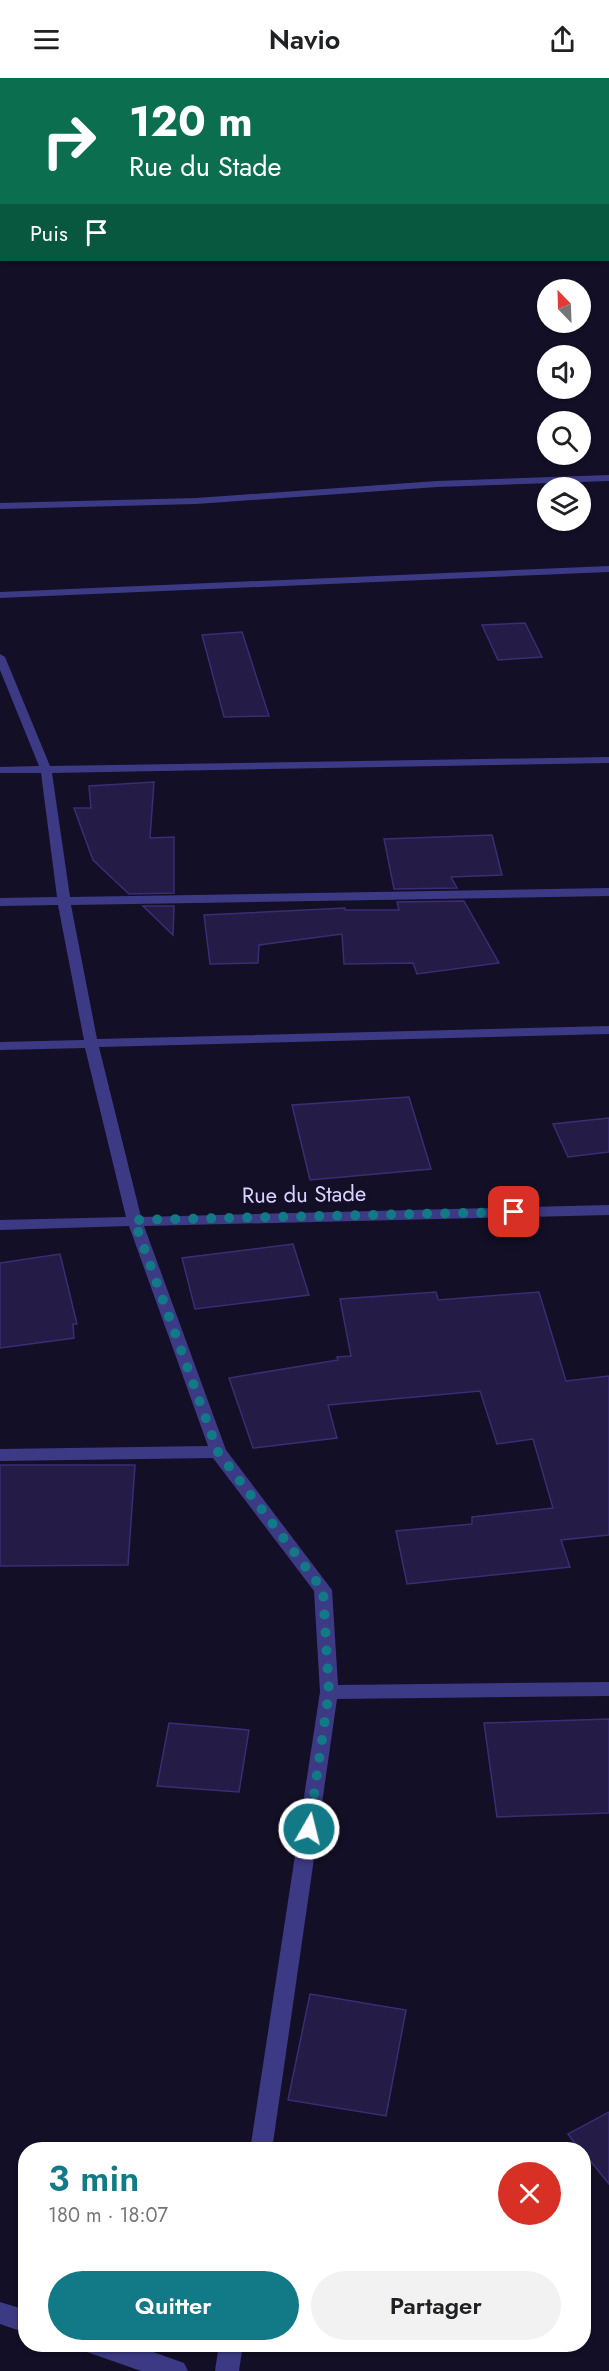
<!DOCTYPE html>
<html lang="fr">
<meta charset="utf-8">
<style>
:root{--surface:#fff;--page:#f2f2f2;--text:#202124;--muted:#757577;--accent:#127987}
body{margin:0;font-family:Jost,sans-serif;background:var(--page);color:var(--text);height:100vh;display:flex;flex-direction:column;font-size:22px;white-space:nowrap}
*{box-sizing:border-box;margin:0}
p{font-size:20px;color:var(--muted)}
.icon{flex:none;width:33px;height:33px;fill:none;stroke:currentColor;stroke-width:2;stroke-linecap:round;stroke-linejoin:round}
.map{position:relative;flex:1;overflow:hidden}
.details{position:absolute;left:18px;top:2064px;width:573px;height:210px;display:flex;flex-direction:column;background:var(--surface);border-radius:24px;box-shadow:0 2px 4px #0004}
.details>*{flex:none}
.guide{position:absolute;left:0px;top:0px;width:609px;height:183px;box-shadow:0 2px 4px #0004;background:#0b6e4f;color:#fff;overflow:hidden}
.needle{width:39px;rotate:337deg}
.tools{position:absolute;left:537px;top:201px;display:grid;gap:12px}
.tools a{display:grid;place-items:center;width:54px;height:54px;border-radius:50%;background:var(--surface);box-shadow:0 2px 4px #0004;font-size:30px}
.pin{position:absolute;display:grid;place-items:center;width:51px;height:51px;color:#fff;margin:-26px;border-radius:12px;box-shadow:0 3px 9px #0006}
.me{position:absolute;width:66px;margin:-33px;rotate:8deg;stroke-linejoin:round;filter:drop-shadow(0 0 4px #0008)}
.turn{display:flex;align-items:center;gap:21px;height:126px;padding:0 30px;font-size:27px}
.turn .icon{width:78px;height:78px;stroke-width:2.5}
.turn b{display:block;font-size:42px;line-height:51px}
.then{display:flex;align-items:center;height:57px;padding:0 30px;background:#0003;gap:12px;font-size:22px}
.round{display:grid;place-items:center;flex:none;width:63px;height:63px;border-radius:32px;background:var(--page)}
.summary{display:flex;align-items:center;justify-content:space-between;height:102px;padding:0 30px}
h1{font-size:36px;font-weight:600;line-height:45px;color:var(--accent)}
.cta{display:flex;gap:12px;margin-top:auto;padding:12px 30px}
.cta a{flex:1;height:69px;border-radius:36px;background:var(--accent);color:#fff;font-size:24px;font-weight:600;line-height:69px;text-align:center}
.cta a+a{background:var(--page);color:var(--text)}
header{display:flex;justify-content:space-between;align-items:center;height:78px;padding:0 30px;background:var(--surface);font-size:27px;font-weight:600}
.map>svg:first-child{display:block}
.building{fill:#241b47;stroke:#3b2d73;stroke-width:1.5}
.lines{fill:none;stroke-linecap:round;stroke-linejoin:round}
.street{fill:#3d3a85;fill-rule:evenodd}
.route{stroke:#127987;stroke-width:10;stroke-dasharray:0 18}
.labels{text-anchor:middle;stroke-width:6;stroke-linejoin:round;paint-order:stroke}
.street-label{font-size:22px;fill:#d9d4ff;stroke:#130f26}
</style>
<header><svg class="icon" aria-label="menu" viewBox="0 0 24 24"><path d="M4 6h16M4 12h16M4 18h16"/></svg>Navio<svg class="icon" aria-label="share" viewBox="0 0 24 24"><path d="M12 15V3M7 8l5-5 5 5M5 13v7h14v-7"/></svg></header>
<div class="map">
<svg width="609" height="2293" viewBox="0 0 609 2293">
<rect width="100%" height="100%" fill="#130f26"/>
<g class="building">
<polygon points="525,545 542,579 498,582 482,547"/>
<polygon points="242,554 269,638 224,639 202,557"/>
<polygon points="154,704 150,760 174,759 174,815 129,816 93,782 74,730 91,730 89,708"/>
<polygon points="492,757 502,797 451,799 457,810 394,811 384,761"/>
<polygon points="464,823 499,885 417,896 413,885 344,886 342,856 259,867 258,885 210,886 204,837 345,830 345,832 399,832 397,824"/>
<polygon points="143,828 174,828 173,857"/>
<polygon points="409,1019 431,1091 310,1102 292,1027"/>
<polygon points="609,1040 609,1074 568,1079 553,1046"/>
<polygon points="293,1166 309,1217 195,1231 182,1180"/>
<polygon points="60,1176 77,1246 73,1246 74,1260 0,1270 0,1185"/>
<polygon points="436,1214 438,1222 539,1214 566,1303 609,1298 609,1457 561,1462 570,1489 407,1506 396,1453 472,1446 472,1439 553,1430 533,1361 497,1366 480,1313 328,1327 337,1360 253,1370 229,1300 338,1282 337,1279 351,1278 340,1221"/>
<polygon points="0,1387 135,1387 128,1487 0,1488"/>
<polygon points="609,1641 609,1735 497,1739 484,1645"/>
<polygon points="169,1645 249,1652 239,1714 157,1708"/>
<polygon points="310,1916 406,1932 386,2038 288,2022"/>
<polygon points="609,2034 609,2106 584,2075 584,2072 580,2072 568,2056"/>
</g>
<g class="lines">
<g class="street">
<polygon points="514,0 521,0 523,2 515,2"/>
<rect x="0" y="16" width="2" height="4"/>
<rect x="608" y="44" width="1" height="4"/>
<rect x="608" y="72" width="1" height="5"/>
<rect x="608" y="105" width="1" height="4"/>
<rect x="0" y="120" width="2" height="4"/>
<polygon points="609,397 609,403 437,409 196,426 0,431 0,425 196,420 437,403"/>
<polygon points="609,488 609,494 0,520 0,514"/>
<polygon points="0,576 5,579 50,688 609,679 609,685 52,695 70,819 609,810 609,818 71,827 97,961 609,948 609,956 99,969 141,1139 609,1127 609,1137 144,1148 226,1372 332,1512 338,1607 609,1604 609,1618 337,1621 272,2072 250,2072 320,1614 314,1513 213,1380 0,1383 0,1371 208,1368 129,1148 0,1152 0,1142 126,1139 85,970 0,972 0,964 84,962 58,827 0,828 0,820 57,819 41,695 0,695 0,689 39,688 0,592"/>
<polygon points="0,2224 26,2232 26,2255 0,2246"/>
<polygon points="83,2266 131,2266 184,2285 188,2293 141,2293 87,2274"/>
<polygon points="219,2266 243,2266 239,2293 215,2293"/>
</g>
</g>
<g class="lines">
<polyline class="route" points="309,1751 329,1614 323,1512 218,1374 134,1142 514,1134"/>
</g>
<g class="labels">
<g class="street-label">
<text transform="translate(304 1116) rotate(-1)" y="8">Rue du Stade</text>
</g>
</g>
</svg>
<div class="tools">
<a><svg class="needle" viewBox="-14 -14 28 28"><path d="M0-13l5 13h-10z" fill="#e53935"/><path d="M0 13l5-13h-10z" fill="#757577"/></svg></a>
<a><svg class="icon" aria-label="sound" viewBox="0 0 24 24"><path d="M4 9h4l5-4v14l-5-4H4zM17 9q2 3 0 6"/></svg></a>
<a><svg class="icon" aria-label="search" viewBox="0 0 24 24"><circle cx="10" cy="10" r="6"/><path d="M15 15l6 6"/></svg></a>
<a><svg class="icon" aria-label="layers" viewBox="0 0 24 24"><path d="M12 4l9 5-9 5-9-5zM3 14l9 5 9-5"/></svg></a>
</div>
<div class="pin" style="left:514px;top:1134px;background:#d93025"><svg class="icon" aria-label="arrive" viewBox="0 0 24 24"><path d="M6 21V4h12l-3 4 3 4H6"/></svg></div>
<svg class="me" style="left:309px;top:1751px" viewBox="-20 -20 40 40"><circle r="17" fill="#127987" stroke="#fff" stroke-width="3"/><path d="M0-11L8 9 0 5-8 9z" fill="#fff"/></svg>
<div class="guide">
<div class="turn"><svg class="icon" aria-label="right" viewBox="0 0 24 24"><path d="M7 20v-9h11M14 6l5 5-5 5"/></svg><div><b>120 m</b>Rue du Stade</div></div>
<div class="then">Puis<svg class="icon" aria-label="arrive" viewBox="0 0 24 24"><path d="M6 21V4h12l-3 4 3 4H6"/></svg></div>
</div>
<section class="details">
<div class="summary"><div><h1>3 min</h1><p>180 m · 18:07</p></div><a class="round" style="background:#d93025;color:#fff"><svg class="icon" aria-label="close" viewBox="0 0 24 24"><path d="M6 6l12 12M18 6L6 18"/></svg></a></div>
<div class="cta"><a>Quitter</a><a>Partager</a></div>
</section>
</div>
